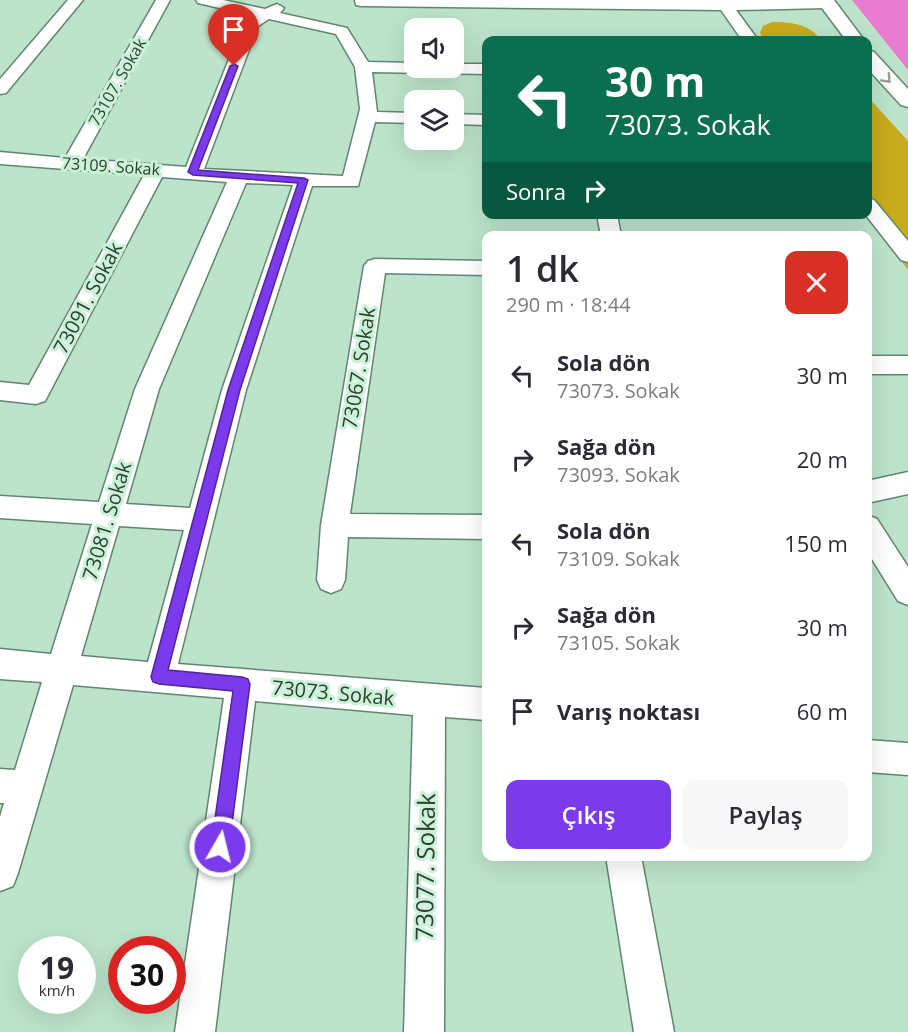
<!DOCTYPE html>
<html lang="tr">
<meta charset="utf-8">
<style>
:root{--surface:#fff;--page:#f7f7f7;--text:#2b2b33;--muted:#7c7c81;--accent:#7c3aed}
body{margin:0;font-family:"Open Sans",sans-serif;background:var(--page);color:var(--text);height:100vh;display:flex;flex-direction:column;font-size:22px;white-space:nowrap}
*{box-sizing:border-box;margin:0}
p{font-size:20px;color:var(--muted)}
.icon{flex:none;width:33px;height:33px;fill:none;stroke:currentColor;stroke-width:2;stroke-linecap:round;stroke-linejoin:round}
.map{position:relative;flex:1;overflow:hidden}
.sheet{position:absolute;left:482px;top:231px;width:390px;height:630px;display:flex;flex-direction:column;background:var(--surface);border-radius:12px;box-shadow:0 6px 24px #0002}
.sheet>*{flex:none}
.banner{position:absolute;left:482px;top:36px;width:390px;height:183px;border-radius:12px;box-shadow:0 6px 24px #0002;background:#0b6e4f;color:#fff;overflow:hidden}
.tools{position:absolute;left:404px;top:18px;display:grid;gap:12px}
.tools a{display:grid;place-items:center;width:60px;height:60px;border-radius:12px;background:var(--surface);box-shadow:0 6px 24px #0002;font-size:30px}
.speed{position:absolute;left:18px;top:936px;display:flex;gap:12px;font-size:30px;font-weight:700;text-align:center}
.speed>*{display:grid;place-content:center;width:78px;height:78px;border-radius:50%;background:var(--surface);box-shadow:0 6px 24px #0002;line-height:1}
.speed small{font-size:15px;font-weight:400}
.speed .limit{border:9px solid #d22;background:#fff;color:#111}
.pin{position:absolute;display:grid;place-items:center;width:51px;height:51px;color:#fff;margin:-62px -26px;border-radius:50% 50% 50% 0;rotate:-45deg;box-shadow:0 0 6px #0007}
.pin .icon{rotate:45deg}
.me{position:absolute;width:66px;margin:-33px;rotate:8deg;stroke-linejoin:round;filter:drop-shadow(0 0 4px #0008)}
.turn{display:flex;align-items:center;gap:21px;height:126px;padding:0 24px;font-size:27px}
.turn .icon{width:78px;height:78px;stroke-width:2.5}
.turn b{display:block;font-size:42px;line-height:51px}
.then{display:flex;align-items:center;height:57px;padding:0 24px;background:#0003;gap:12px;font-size:22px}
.round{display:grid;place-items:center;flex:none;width:63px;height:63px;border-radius:12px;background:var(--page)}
.overview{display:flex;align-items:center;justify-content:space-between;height:102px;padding:0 24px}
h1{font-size:36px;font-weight:600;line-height:45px}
.cta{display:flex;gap:12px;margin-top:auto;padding:12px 24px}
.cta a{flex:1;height:69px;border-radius:12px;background:var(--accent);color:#fff;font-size:24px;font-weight:600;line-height:69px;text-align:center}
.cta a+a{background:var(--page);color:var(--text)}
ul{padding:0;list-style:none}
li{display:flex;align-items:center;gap:18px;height:84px;padding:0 24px}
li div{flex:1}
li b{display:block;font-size:22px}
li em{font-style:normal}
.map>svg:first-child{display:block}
.green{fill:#c7ab1c}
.water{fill:#e97ccf}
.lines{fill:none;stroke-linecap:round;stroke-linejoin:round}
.minor-casing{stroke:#61866f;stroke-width:3}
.primary-casing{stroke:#61866f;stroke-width:3}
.minor{fill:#fff;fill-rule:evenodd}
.primary{fill:#fff;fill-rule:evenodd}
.oneway{stroke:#969e99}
.route{fill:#7c3aed;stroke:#51269a;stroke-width:1.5}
.labels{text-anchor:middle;stroke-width:6;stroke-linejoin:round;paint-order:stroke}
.far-street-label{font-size:16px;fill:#2e3e33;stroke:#caf2d8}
.street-label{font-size:20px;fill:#2e3e33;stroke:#caf2d8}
.near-street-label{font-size:24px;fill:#2e3e33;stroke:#caf2d8}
</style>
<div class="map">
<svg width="908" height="1032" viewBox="0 0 908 1032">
<rect width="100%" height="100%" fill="#bde4cb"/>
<g class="green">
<path d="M772,22C793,22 808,24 822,40H764L760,33L763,26Z"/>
<polygon points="867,96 908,141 908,270 866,215"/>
</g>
<polygon class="water" points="852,0 908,0 908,70"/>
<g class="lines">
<g class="minor-casing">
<g id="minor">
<polygon points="68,0 83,0 6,93 0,94 0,79"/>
<path d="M156,0H170L83,159L186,167L243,24L254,16L198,3L196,0H223L265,9L277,4L284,8L280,13L347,28L368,62L414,63V68H453V64H486V74L372,72L377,112L414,113V123L375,122L358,186H312L246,390L178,664L486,688V720L445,717L444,1032H404L413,715L255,701L215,1032H175L224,698L73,685L18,873L13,886L0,891V817L4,803H0V769L15,770L42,682L0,679V649L51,654L92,524L0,518V496L99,502L135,389L227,182L162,177L45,401L36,404L0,400V382L29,385L144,175L0,164V152L65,158ZM269,19L336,34L355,67L360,109L343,176L204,169L258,26ZM246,183L293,185L222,390L190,508L126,504L159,389ZM119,526L184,530L148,662L81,656Z"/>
<polygon points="355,0 829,0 834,4 827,8 736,10 758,40 742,40 721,10 361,6 356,5"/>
<polygon points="453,114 486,115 486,125 453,124"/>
<polygon points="867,198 874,200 908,241 908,262 901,260 865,214 867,214"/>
<polygon points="597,214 617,214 621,236 601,236"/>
<polygon points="375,259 486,261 486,275 385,273 350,514 486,515 486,539 348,537 345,580 341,589 331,593 321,589 317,580 321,525 364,266 368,261"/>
<rect x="867" y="356" width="41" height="18"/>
<polygon points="908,472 908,494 867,503 867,481"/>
<polygon points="867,515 877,519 908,567 908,605 898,601 867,551"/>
<polygon points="867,740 908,743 908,775 867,772"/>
<polygon points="606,856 641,856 674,1032 634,1032"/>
</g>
</g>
<g class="primary-casing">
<g id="primary">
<polygon points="816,0 834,0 864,40 846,40"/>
<polygon points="867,50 874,52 908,89 908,107 901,105 867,68"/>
</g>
</g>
<use href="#minor" class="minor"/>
<use href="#primary" class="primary"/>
</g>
<defs><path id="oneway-chevron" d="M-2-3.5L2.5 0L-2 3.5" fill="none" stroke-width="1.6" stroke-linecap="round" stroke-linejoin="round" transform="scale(1.5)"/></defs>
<use class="oneway" href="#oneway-chevron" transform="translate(887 79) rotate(47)"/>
<polygon class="route" points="234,64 238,66 198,170 304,178 308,180 240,390 168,670 242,677 248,679 250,684 229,847 226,853 220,855 214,853 211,847 233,691 159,684 153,682 151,677 228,390 298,183 193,175 188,172 230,66"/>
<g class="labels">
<g class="far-street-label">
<text transform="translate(117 82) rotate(-60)" y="6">73107. Sokak</text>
<text transform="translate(111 166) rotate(4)" y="6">73109. Sokak</text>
</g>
<g class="street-label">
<text transform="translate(88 298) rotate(-62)" y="7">73091. Sokak</text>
<text transform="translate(359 368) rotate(-81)" y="7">73067. Sokak</text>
<text transform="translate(107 521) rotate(-73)" y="7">73081. Sokak</text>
<text transform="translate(333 693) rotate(5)" y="7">73073. Sokak</text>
</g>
<g class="near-street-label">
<text transform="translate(426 867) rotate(-89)" y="8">73077. Sokak</text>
</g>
</g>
</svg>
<div class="tools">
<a><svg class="icon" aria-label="sound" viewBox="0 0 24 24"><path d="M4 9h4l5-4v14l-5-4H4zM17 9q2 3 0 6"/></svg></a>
<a><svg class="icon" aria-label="layers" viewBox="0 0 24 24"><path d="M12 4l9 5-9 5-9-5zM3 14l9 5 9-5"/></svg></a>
</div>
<div class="speed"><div>19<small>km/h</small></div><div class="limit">30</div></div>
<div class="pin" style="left:234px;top:66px;background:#d93025"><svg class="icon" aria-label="arrive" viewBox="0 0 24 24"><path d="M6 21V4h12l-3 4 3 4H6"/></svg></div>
<svg class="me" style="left:220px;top:847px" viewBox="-20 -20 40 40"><circle r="17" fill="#7c3aed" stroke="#fff" stroke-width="3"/><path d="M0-11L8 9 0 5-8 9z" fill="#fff"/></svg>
<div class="banner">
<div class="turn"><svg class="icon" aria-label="left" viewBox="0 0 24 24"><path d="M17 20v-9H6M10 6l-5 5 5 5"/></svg><div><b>30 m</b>73073. Sokak</div></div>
<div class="then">Sonra<svg class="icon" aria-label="right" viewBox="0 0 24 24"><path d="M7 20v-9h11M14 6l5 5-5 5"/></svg></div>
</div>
<section class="sheet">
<div class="overview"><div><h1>1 dk</h1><p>290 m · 18:44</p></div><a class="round" style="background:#d93025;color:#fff"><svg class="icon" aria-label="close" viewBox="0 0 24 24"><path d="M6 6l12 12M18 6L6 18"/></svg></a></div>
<ul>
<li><svg class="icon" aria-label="left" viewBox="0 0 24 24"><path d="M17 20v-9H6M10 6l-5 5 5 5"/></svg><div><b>Sola dön</b><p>73073. Sokak</p></div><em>30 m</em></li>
<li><svg class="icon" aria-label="right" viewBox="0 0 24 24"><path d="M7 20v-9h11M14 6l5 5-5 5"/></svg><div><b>Sağa dön</b><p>73093. Sokak</p></div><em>20 m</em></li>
<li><svg class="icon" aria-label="left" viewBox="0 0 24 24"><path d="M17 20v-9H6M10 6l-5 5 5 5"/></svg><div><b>Sola dön</b><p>73109. Sokak</p></div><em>150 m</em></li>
<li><svg class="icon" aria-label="right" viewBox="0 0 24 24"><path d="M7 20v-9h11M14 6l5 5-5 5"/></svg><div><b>Sağa dön</b><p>73105. Sokak</p></div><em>30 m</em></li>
<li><svg class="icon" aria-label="arrive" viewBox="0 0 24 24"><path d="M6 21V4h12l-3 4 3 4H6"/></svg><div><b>Varış noktası</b></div><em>60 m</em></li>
</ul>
<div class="cta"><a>Çıkış</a><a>Paylaş</a></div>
</section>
</div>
